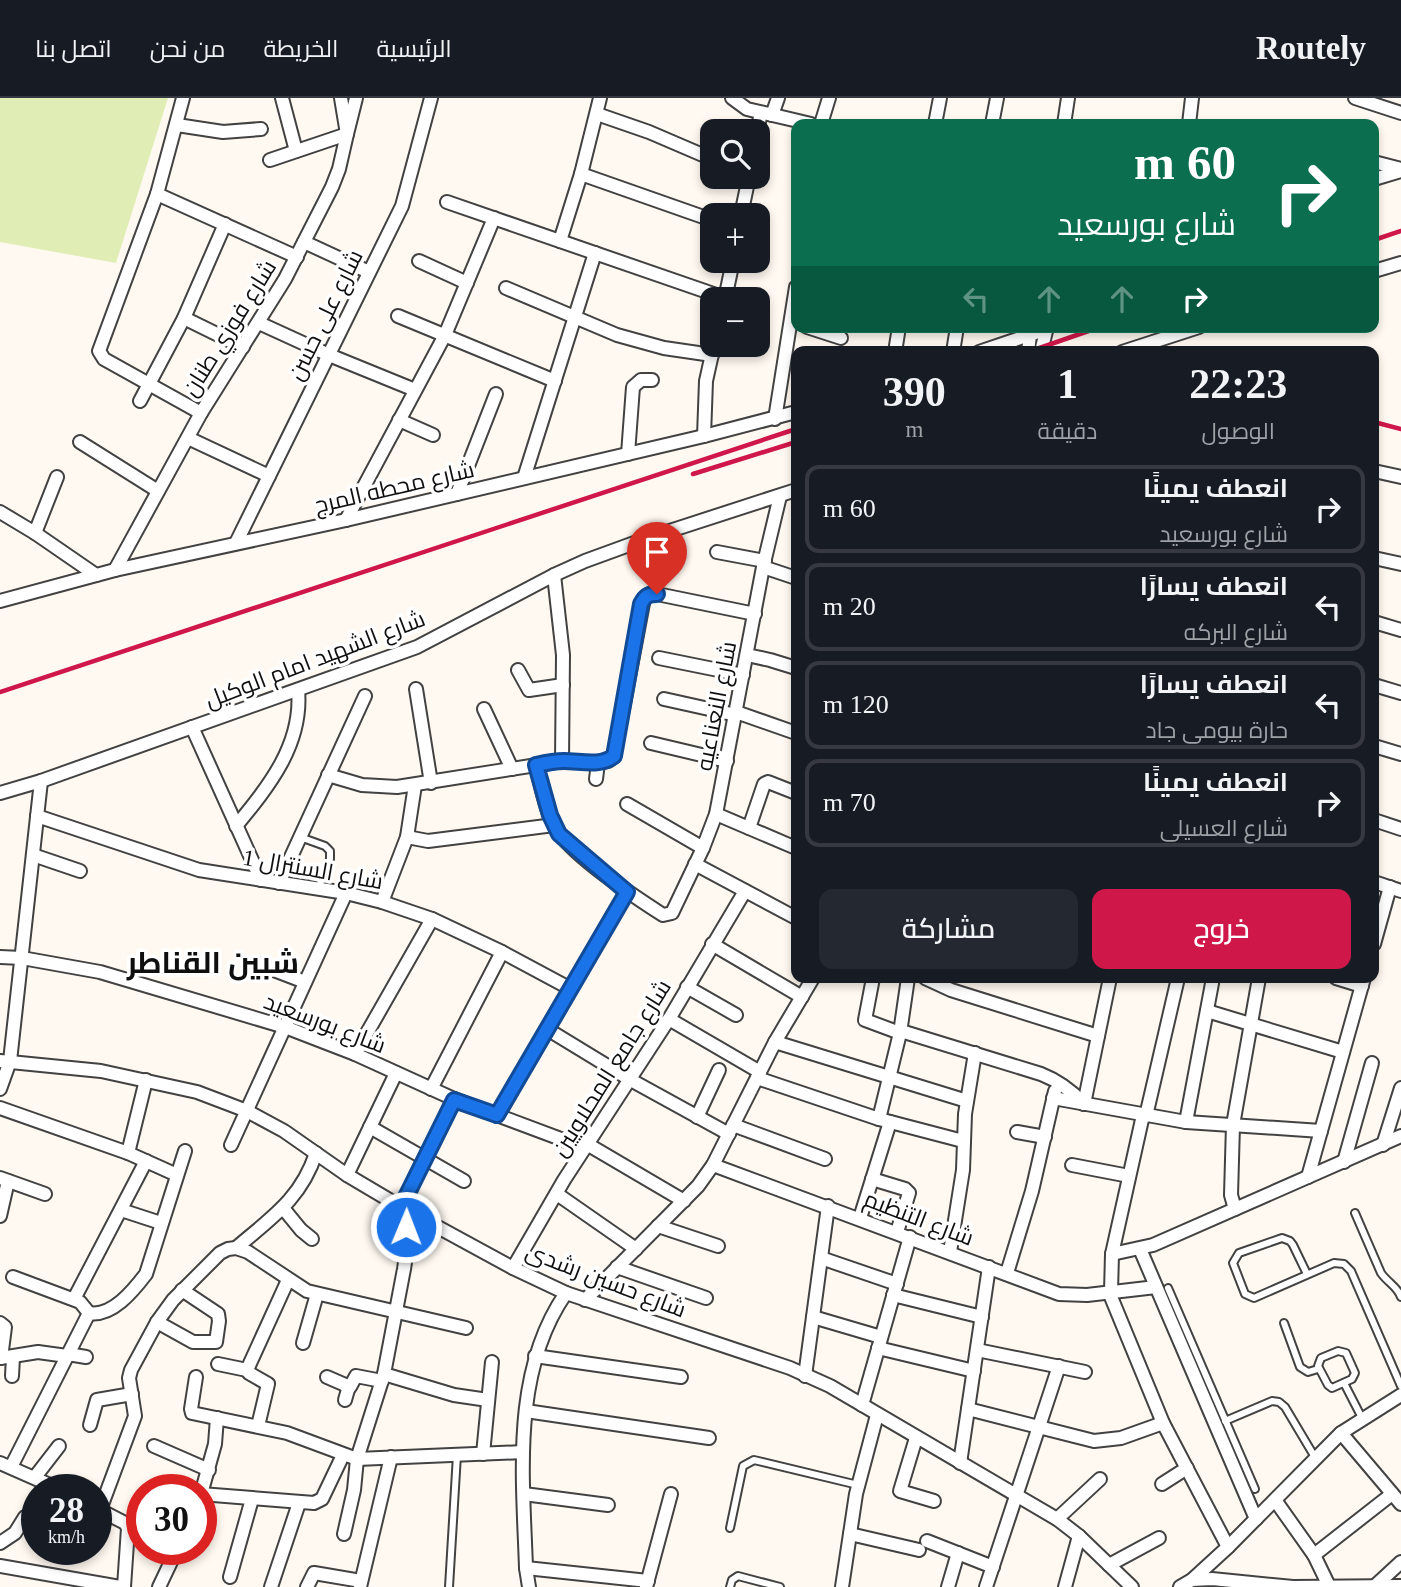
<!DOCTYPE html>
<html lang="ar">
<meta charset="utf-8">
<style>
:root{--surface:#171b24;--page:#242831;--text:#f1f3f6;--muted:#9ea1a6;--line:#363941;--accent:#cf1749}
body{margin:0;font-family:"Times New Roman",Cairo,serif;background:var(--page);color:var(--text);direction:rtl;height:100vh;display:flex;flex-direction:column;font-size:26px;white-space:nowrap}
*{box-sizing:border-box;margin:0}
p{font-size:23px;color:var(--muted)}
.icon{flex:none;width:38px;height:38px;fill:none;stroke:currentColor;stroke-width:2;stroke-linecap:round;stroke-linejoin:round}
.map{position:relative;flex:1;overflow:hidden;direction:ltr}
.panel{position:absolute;left:791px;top:248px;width:588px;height:637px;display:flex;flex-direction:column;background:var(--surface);border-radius:14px;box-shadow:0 4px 10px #0003;direction:rtl}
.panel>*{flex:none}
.banner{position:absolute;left:791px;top:21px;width:588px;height:214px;border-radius:14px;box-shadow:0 4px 10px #0003;direction:rtl;background:#0b6e4f;color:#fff;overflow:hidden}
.controls{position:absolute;left:700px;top:21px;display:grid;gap:14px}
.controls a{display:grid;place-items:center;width:70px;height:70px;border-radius:14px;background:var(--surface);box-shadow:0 4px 10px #0003;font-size:35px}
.speed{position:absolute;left:21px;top:1376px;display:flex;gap:14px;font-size:35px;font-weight:700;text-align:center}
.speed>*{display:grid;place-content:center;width:91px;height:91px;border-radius:50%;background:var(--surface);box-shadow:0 4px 10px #0003;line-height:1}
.speed small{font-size:18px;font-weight:400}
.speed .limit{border:10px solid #d22;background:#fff;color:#111}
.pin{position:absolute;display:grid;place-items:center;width:60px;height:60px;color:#fff;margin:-72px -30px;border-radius:50% 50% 50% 0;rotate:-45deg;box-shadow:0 0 7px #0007}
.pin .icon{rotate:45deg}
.me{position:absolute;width:77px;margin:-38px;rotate:1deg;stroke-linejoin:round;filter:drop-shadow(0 0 5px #0008)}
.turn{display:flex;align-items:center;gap:24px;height:147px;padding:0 28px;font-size:32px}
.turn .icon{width:91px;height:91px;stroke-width:2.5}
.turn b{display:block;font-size:49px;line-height:60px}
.lanes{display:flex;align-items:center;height:66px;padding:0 28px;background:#0003;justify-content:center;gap:35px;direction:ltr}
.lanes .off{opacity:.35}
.eta{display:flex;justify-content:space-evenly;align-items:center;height:119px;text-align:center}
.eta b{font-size:42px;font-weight:600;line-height:49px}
.action{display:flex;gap:14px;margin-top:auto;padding:14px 28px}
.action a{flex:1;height:80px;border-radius:14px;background:var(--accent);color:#fff;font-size:28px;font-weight:600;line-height:80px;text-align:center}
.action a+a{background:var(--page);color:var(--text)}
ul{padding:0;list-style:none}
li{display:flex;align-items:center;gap:21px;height:88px;margin:0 14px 10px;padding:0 14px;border:4px solid var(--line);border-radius:14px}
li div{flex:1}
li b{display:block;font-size:26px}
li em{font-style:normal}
header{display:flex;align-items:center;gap:42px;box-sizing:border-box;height:98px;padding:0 35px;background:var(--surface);border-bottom:2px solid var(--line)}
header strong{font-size:33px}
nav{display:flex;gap:38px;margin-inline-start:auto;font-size:24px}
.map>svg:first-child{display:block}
.green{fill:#e0eeb5}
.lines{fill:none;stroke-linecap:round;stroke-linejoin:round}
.lane-casing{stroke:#424242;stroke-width:10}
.street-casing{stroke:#424242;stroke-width:16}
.lane{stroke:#fff;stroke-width:6}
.street{stroke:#fff;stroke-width:12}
.rail{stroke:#cf1749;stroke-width:4.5}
.route-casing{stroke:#114b97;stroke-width:18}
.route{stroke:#1a73e8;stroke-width:12}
.labels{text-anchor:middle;stroke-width:7;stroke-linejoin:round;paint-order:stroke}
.street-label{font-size:23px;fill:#0f0f0f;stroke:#fff}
.district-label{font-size:30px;font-weight:bold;fill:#0f0f0f;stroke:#fff}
</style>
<header>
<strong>Routely</strong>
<nav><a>الرئيسية</a><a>الخريطة</a><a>من نحن</a><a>اتصل بنا</a></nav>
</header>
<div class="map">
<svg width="1401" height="1489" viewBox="0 0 1401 1489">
<rect width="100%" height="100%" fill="#fff9f1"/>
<polygon class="green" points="0,0 168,0 116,165 0,144"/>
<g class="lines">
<g class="lane-casing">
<g id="lane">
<polyline points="300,739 325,748 330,753 330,761 318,791"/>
<path d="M1355,1115L1381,1175C1388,1185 1397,1188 1401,1199"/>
<polyline points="1307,1176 1293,1147 1290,1143 1282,1140 1239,1155 1233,1165 1245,1196 1254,1200 1334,1165 1344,1166 1351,1173 1401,1288"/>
<polyline points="1168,1190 1255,1391"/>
<polyline points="1284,1225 1300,1269 1308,1274 1318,1271"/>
<polygon points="1338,1253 1346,1255 1355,1275 1352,1281 1332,1290 1328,1287 1318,1268 1321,1260"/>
<polyline points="1344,1285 1362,1320"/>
<polyline points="1225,1323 1272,1303 1279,1304 1285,1309 1316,1361"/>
<polyline points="730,1430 743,1368 754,1362 858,1387"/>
<polyline points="449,1489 457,1357"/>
<polyline points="730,1489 732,1482 738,1478 780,1489"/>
</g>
</g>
<g class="street-casing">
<g id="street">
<polyline points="183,0 157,96 99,253 104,261 201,315"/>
<polyline points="282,0 296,53"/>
<polyline points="732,0 747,11 811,26"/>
<polyline points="1355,0 1401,15"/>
<polyline points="597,16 649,34 712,61"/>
<polyline points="772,17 778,0"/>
<polyline points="821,26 829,0"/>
<polyline points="935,26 940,0"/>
<polyline points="992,26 997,0"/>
<polyline points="1064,26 1068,0"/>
<polyline points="1189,26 1192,0"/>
<polyline points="177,27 223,34 261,31"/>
<polyline points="757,33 761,15"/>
<polyline points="270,62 347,36 356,0"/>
<polyline points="1374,64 1401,71"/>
<polyline points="581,76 712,122"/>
<polyline points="1374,81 1401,73"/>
<polyline points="157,96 297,159"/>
<polyline points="447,104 725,200"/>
<polyline points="741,117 749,79"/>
<polyline points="560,143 581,76 600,0"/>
<polyline points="304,144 369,174"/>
<polyline points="419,163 467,185"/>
<polyline points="1374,173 1401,165"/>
<polyline points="506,190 617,237 664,250 712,257"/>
<polyline points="725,201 733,163"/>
<polyline points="398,218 555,283"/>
<polyline points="184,220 243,249"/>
<polyline points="259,225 329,257 415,292"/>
<polyline points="807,229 841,240"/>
<polyline points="895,254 899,229"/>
<polyline points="953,254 957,229"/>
<polyline points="979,254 1047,231"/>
<polyline points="1028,254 1030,237"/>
<polyline points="1041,254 1047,229"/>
<polyline points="1122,254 1199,229"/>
<polyline points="140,303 184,220 225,126"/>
<polyline points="775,321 796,189"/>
<polyline points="399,322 433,337"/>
<polyline points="704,338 706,283 714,247"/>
<polyline points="188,340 269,378"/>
<polyline points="80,344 158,393"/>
<polyline points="628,356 633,289 641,282 652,282"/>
<polyline points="1374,373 1401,379"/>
<polyline points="524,380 595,155"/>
<polyline points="457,396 496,296"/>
<polyline points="0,414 35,435 96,477"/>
<polyline points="346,422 445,237 494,120"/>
<polyline points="35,435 57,379"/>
<polyline points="236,445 402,108 431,0"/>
<polyline points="717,454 765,463"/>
<polyline points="1374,460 1401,466"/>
<polyline points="763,469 796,480"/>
<polyline points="115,472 201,315 285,181 332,89 339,71 347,36 341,0"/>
<polyline points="554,477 563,557 562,663"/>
<polyline points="0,503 115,472 346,422 704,338 796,314"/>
<polyline points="1374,524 1401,532"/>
<polyline points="747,557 770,562 796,570"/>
<polyline points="659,560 743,577"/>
<polyline points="518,572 529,592 563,587"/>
<polyline points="1374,587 1401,595"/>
<polyline points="416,591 431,685"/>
<polyline points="664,601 736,617"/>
<polyline points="484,611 512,671"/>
<polyline points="736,614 796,635"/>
<polyline points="192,629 261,782"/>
<polyline points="651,645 727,663"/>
<polyline points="1374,648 1401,656"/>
<path d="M536,667C541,687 545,711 555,729C570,756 635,799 663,817L672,815L703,750L716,716L763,469L780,398"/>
<polyline points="328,677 362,687 397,689 562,663 598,665"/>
<polyline points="596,681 598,665 608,663 614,658 644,500 650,496 657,496 755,516"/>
<polyline points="0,695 41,683 417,549 554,477 585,463 648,440 796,392"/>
<polyline points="627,706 703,750"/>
<polyline points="716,716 796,750"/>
<polyline points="37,718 199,772 346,795 382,804 432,821 502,854 571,891"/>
<polyline points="1374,722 1401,731"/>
<path d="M236,728C269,688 303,646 298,592"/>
<polyline points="749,730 764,686 768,684 796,695"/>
<polyline points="407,739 428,743 554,727"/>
<polyline points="33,757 80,773"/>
<polyline points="695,766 796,820"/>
<polyline points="1374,784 1401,793"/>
<polyline points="279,785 365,598"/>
<polyline points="382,804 407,739 415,687"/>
<polyline points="712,846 802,899"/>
<polyline points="1374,846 1390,789"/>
<polyline points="0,859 22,860 100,874 285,929 355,956 454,1001 585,1050"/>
<polyline points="258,866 305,884"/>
<polyline points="873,880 865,922 900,935"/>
<polyline points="925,880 951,892 1098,938"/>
<polyline points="1336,880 1362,888"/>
<polyline points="687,889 736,917"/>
<polyline points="1207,913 1343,954"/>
<polyline points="669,921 760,974"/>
<polyline points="547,931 629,981 729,1036"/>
<path d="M901,933L1041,976C1059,983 1071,992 1084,1006"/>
<polyline points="775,944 967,1003"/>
<polyline points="355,956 432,821"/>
<polyline points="0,963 101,973 197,994 247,1013 284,1033 347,1077 401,1109 513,1170 566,1195 790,1270 830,1288 1057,1421 1079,1438 1132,1489"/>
<polyline points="757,980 879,1021 963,1043"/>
<polyline points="0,991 10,963 41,683"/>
<polyline points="431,991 502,854"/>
<polyline points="1053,1000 1186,1024 1321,1033"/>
<polyline points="1084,1006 1110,880"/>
<polyline points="0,1010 128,1055 177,1077"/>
<polyline points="497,1018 627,794"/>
<polyline points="1146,1018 1178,880"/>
<polyline points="697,1019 719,972"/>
<polyline points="879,1021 900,935 908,880"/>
<polyline points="1186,1024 1213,880"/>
<polyline points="733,1027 825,1061"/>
<polyline points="370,1029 464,1083"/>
<polyline points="1017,1034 1045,1039"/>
<polyline points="587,1046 684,1103"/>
<polyline points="231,1047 346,795"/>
<polyline points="1383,1047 1401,990"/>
<polyline points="128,1055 146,982"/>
<polyline points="1344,1064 1372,965"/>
<polyline points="713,1067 1059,1196 1087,1197 1156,1189"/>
<polyline points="1072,1067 1129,1078"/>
<polyline points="347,1077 396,975"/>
<polyline points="1308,1079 1364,880"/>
<polyline points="0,1080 45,1096"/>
<polyline points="872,1081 905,1091 909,1095 897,1134"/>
<polyline points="557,1096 636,1151"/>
<polyline points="283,1110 301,1132 312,1141"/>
<polyline points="1235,1111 1231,1097 1233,1027 1259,880"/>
<polyline points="121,1112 161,1125"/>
<polyline points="0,1118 8,1083"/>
<polyline points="860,1120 890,1024"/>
<polyline points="658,1128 718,1148"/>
<path d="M236,1150C271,1120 301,1101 316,1055"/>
<polyline points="1140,1151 1256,1421"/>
<polyline points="950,1154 963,1072 965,1016 975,955"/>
<polyline points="1112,1156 1153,1147 1401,1038"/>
<polyline points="821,1160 897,1186"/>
<polyline points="617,1169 706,1200"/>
<polyline points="513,1170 564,1082 669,921 745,793"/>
<polyline points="1007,1175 1032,1093 1055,993"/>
<polyline points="13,1179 80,1204 89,1215"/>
<polyline points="1109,1194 1163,1325 1228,1449"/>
<polyline points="1111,1194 1112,1156 1143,1017"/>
<polyline points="893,1197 982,1219"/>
<polyline points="74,1201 146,1063"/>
<polyline points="585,1202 698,1088 713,1067 775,944 813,880"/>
<path d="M89,1215C112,1219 133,1193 146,1176L185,1053"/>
<polyline points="813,1219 881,1239"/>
<polyline points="157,1224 193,1244 216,1244 219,1223 218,1216 182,1192"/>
<polyline points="0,1225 5,1229 1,1260"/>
<polyline points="303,1245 317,1196"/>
<polyline points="878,1250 974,1273"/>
<polyline points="977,1252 1085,1274"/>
<polyline points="68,1256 86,1259"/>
<polyline points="535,1258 681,1279"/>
<polyline points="0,1260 38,1254 67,1258"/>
<polyline points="218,1266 247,1272"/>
<polyline points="384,1276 454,1297 488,1302"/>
<polyline points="12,1278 13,1259"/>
<polyline points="805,1278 828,1108"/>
<polyline points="196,1279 191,1311 192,1315 287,1335 357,1361 523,1354"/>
<polyline points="327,1279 350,1289 356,1278 382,1283"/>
<polyline points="345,1302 349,1288"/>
<polyline points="862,1307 910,1139"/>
<polyline points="968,1311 1094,1343 1121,1340 1163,1325"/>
<polyline points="526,1313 709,1340"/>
<polyline points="90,1327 97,1302 132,1296"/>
<polyline points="258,1328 268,1286 249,1275 247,1272 288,1182"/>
<polyline points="1341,1335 1401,1406"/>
<polyline points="916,1340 900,1393 934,1403"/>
<polyline points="154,1348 209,1372"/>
<polyline points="483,1356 492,1264"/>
<polyline points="0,1365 59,1391"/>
<polyline points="960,1365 989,1169"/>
<polyline points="11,1369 89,1215"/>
<polyline points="35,1379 59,1348"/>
<polyline points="1162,1386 1187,1370"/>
<polyline points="201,1396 314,1405 322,1401 343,1357"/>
<polyline points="201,1396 215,1346 217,1320"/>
<polyline points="524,1396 608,1407"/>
<polyline points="1275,1402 1314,1457 1329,1488"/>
<polyline points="96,1410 125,1425 128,1430 124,1489"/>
<polyline points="100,1412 135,1318 129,1280 131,1272 157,1224 173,1202 220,1155 228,1151 236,1150 248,1154 307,1193 466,1230"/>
<polyline points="1057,1421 1100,1381"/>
<polyline points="344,1436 354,1392 357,1361 384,1276 404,1171 407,1151 406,1129 401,1109 454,1001"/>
<polyline points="850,1436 919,1452"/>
<polyline points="927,1443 993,1469"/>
<polyline points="0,1445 15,1435 25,1419"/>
<polyline points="1314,1457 1392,1396"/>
<polyline points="1109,1467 1159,1440"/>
<polyline points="0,1468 120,1489"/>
<polyline points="526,1470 648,1483"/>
<polyline points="230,1479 252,1401"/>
<polyline points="1192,1482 1212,1481 1293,1489 1401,1488"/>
<polyline points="1375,1488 1401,1464"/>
<polyline points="159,1489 177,1451"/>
<polyline points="271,1489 299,1405"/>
<polyline points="307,1489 314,1475 361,1483"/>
<polyline points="360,1489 391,1359"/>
<path d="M529,1489L526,1470C523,1378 511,1274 566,1195"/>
<polyline points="646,1489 671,1396"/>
<polyline points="842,1489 856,1396 877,1317"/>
<polyline points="948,1489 958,1455"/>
<polyline points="986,1489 1059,1268"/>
<polyline points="1065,1489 1079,1438"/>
<polyline points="1180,1489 1192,1482 1228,1449 1341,1335 1401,1297"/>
</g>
</g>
<use href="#lane" class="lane"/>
<use href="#street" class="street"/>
<g class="rail">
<polyline points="1374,142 1401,133"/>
<polyline points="1028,254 1100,229"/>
<polyline points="1374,324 1401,331"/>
<polyline points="693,376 796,344"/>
<polyline points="0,594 796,331"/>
</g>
</g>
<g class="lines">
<g class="route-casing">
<path id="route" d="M406,1129L401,1109L454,1002L497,1017L627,794L559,736L550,717L536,667C545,665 555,663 564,663C581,663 600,669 614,658L641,506C645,498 648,496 657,496"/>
</g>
<use href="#route" class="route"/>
</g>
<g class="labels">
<g class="street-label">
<text transform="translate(325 217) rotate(-64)" y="8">شارع على حسن</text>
<text transform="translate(229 230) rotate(-58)" y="8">شارع فوزي طنان</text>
<text transform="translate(394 389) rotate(-13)" y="8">شارع محطه المرج</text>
<text transform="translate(315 561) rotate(-21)" y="8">شارع الشهيد امام الوكيل</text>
<text transform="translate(716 608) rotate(-79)" y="8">شارع النعناعيه</text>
<text transform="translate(313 771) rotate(10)" y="8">شارع السنترال 1</text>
<text transform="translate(325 925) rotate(21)" y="8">شارع بورسعيد</text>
<text transform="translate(611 970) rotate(-58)" y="8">شارع جامع المحلاويين</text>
<text transform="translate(919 1120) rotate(21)" y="8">شارع التنظيم</text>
<text transform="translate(606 1182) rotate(21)" y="8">شارع حسين رشدى</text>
</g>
<g class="district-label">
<text x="213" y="875">شبين القناطر</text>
</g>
</g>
</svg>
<div class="controls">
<a><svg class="icon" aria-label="search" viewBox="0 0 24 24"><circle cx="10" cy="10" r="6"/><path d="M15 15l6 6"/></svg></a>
<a>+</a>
<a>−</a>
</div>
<div class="speed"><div>28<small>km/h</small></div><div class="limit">30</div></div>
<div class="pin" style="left:657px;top:496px;background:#d93025"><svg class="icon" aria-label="arrive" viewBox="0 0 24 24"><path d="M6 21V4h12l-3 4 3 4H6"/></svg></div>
<svg class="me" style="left:406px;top:1129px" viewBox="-20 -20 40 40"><circle r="17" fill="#1a73e8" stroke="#fff" stroke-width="3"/><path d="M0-11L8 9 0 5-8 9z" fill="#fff"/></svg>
<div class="banner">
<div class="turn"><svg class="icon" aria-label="right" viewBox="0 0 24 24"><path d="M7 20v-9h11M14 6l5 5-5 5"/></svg><div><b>60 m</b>شارع بورسعيد</div></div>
<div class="lanes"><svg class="icon off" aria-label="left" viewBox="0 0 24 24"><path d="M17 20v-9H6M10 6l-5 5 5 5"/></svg><svg class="icon off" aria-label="ahead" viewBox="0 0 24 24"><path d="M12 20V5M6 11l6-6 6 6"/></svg><svg class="icon off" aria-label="ahead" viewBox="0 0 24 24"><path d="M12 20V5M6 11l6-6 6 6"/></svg><svg class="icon" aria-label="right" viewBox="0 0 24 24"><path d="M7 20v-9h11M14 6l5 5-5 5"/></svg></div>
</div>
<section class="panel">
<div class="eta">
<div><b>22:23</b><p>الوصول</p></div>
<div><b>1</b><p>دقيقة</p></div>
<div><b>390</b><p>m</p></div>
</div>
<ul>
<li><svg class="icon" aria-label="right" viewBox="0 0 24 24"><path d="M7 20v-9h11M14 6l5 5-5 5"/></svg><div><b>انعطف يمينًا</b><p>شارع بورسعيد</p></div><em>60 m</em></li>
<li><svg class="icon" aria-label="left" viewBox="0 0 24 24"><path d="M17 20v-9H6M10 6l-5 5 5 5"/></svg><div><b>انعطف يسارًا</b><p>شارع البركه</p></div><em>20 m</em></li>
<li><svg class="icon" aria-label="left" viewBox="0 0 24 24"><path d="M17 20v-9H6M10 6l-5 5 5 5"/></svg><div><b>انعطف يسارًا</b><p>حارة بيومى جاد</p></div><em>120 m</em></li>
<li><svg class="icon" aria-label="right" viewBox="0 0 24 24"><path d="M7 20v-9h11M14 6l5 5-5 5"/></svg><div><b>انعطف يمينًا</b><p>شارع العسيلى</p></div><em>70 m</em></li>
</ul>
<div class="action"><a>خروج</a><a>مشاركة</a></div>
</section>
</div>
